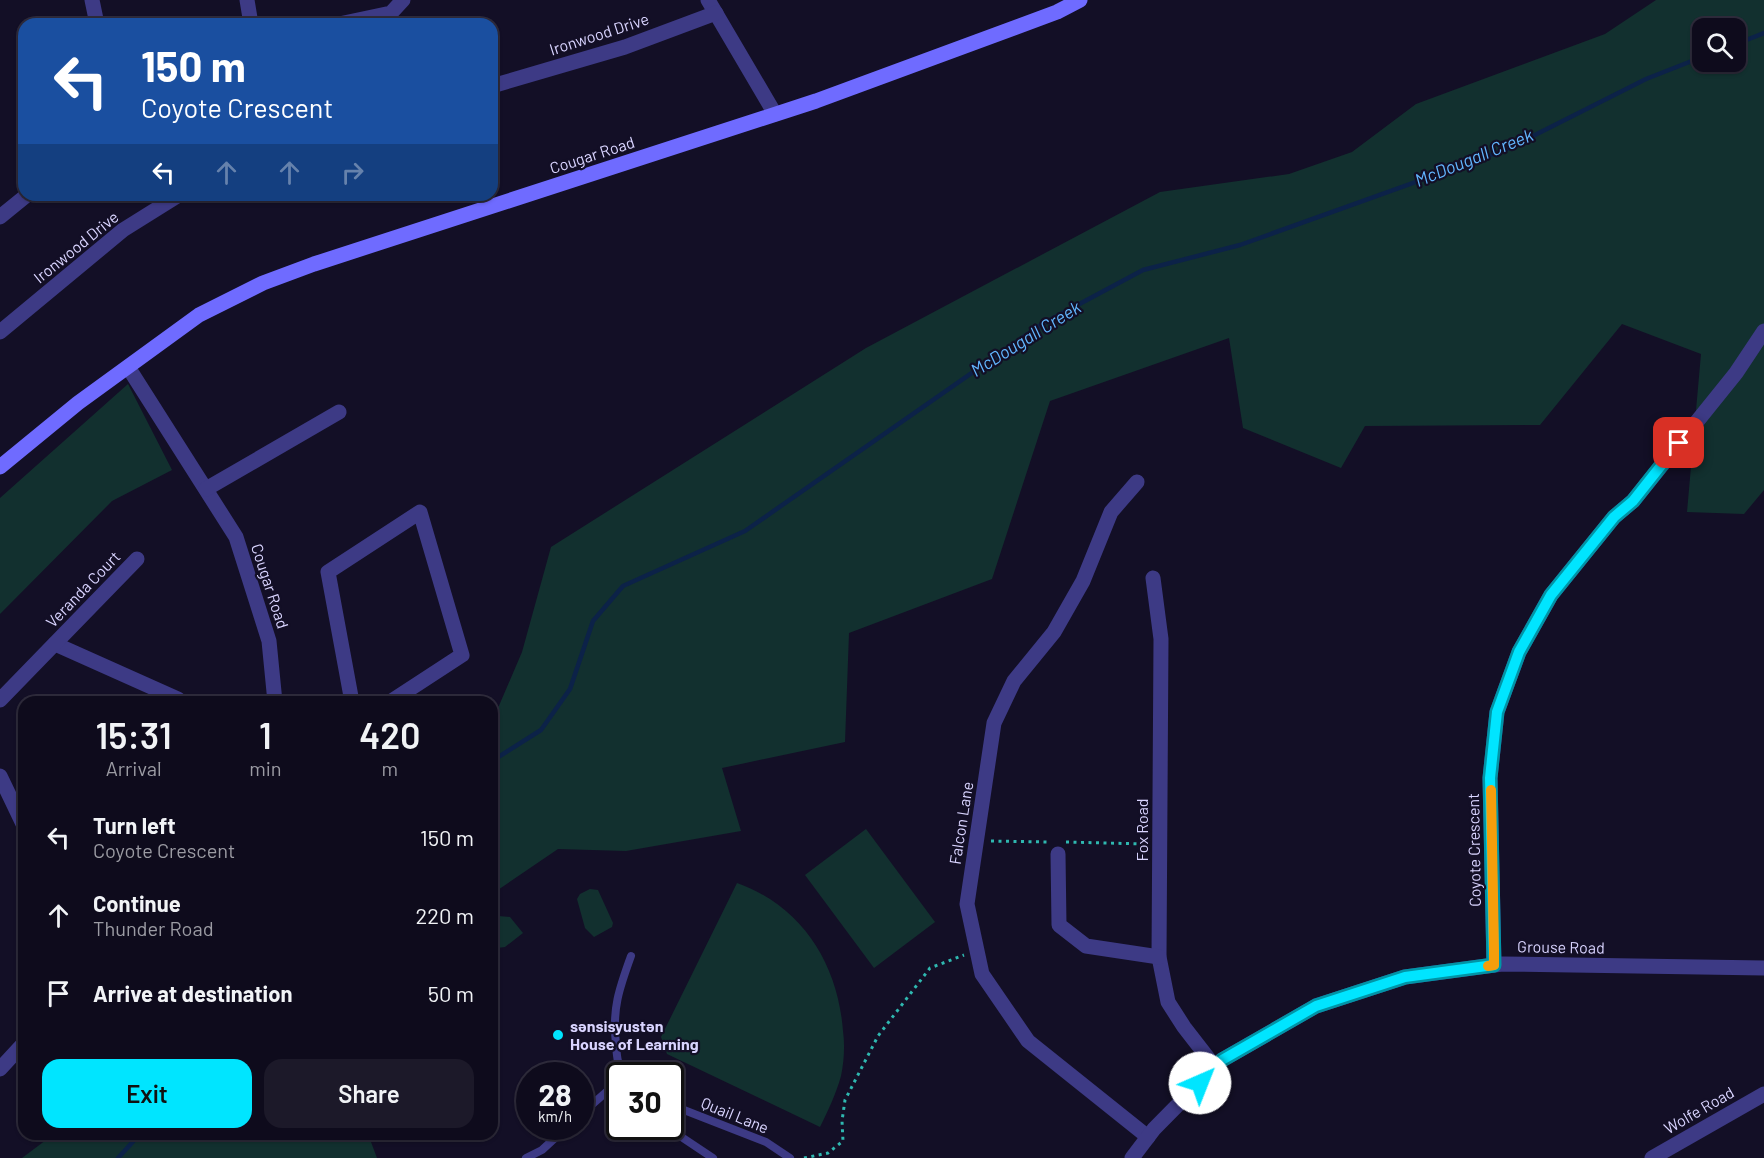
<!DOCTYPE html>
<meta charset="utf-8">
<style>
:root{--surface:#0e0b1c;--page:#1c1929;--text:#f1f3f6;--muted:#9b9ba3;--line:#2e2b3b;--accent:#00e5ff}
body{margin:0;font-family:Barlow,sans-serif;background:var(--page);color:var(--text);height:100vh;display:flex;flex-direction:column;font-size:22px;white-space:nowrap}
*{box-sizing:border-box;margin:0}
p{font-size:20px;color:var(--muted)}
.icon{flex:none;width:33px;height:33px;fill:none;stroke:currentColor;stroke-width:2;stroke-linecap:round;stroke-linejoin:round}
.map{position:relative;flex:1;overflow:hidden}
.sheet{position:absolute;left:18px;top:696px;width:480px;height:444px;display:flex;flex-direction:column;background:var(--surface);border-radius:18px;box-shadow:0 2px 4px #0004,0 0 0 2px var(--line)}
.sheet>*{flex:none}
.guide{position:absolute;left:18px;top:18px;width:480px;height:183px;border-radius:18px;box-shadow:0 2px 4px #0004,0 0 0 2px var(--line);background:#1a4fa0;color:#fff;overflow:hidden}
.buttons{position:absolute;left:1692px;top:18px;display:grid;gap:12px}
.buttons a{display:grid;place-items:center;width:54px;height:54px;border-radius:12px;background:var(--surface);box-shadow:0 2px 4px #0004,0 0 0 2px var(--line);font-size:30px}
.speed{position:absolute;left:516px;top:1062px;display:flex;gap:12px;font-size:30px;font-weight:700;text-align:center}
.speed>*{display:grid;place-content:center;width:78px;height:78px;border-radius:50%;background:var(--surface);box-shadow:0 2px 4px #0004,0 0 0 2px var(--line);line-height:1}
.speed small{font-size:15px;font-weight:400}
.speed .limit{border:3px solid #111;border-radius:9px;background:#fff;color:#111}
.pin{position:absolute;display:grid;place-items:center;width:51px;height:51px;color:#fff;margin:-26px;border-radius:12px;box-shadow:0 3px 9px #0006}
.me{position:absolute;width:66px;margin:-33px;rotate:44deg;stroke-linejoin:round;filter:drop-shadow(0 0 4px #0008)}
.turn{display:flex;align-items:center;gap:21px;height:126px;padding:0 24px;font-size:27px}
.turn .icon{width:78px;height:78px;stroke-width:2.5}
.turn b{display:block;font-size:42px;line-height:51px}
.lanes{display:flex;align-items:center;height:57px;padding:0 24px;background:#0003;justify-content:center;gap:30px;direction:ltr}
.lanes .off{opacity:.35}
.eta{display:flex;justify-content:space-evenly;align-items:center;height:102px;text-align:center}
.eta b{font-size:36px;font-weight:600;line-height:42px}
.cta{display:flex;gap:12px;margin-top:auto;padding:12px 24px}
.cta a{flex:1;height:69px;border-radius:18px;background:var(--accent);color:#111;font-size:24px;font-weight:600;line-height:69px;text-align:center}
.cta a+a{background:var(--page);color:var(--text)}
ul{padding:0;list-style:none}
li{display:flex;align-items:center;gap:18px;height:78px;padding:0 24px}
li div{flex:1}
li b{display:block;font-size:22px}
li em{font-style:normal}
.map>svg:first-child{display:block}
.green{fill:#12302f;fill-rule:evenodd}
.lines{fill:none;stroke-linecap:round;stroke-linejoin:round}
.stream{stroke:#0c2248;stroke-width:4.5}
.path{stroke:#2fb8b0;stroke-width:3;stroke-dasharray:3 4.5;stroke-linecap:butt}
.lane{stroke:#3d3a85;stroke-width:8}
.street{stroke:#3d3a85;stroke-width:15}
.secondary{stroke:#6f6bff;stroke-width:15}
.route-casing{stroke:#0095a6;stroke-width:15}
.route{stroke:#00e5ff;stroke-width:10}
.slow{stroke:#f59e0b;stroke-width:10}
.poi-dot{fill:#00e5ff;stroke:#130f26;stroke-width:2}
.labels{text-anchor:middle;stroke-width:4.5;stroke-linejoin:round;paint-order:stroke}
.street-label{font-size:16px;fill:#d9d4ff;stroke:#130f26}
.poi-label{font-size:16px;font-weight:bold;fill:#d9d4ff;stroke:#130f26;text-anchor:start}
.water-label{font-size:18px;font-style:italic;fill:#62b6ff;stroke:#130f26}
</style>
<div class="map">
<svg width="1764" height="1158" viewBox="0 0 1764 1158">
<rect width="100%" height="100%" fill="#130f26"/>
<g class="green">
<path d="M1656,0H1764V490L1744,514L1687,512L1701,354L1622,324L1540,425L1365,426L1341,468L1243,428L1229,338L1050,401L992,579L849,633L845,742L722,768L741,831L626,851L558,849L492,894V722L522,652L551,547L866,348L1160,192L1289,174L1352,152L1416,104L1605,34ZM1702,28H1736V62H1702Z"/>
<polygon points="128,384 172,470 112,501 0,614 0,498"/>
<polygon points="866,829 935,922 874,968 805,875"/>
<path d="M737,883C802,906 838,964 843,1031C845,1045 844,1062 841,1076C836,1094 828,1111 820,1127L667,1054L661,1037Z"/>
<polygon points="590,889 598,890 613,923 612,927 594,937 585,928 577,899 580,894"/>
<polygon points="498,916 510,917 523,933 505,947 497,948 492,952 492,919"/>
<polygon points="54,1134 368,1134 377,1158 22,1158"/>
</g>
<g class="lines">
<g class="stream">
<polyline points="1736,44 1764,33"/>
<polyline points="492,761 541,730 570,689 593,621 623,586 745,531 1042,324 1143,270 1240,245 1505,150 1646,79 1702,57"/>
<polyline points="118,1158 140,1134"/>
</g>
<g class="path">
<polyline points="991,841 1050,842"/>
<polyline points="1066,842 1146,844"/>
<polyline points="804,1158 828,1153 843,1141 842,1121 845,1100 878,1036 930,968 964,955"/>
</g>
<g class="lane">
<path d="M625,1076C617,1064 617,1058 616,1044C612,1009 619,989 631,956"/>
<polyline points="580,1115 620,1080"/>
<polyline points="670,1123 684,1110 766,1142 790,1158"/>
<polyline points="665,1126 713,1158"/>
<polyline points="526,1158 542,1150 568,1126"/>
</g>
<g class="street">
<polyline points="92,0 97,24"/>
<polyline points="247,0 251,24"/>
<polyline points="708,0 775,114"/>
<polyline points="339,24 391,13 403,0"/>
<polyline points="492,86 625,47 716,13"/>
<polyline points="0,217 27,195"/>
<polyline points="0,332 123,230 179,195"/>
<polyline points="128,367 236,537 269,641 275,702"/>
<polyline points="1137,482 1111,512 1083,581 1054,632 1014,681 994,723 967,904 982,974 1028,1041 1148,1137"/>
<polyline points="206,489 339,412"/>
<polyline points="1153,578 1161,639 1159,957 1168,1002 1184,1027 1215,1067"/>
<polyline points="55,644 178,699 178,702"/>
<polyline points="0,700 137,559"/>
<polyline points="352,702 328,572 420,512 462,655 390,702"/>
<polyline points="0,776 24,826"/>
<polyline points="1058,854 1059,925 1086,946 1159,957"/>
<polyline points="1494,965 1490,778 1497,712 1519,652 1551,595 1614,517 1633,501 1736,373 1764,331"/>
<polyline points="0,1069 24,1043"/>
<polyline points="1132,1158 1154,1129 1222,1060 1316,1006 1405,977 1502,964 1764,968"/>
<polyline points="1652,1158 1764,1094"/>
</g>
<polyline class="secondary" points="0,467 78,403 199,315 263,283 314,264 816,101 1057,12 1080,0"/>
</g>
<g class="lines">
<g class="route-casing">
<polyline id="route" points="1200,1083 1222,1060 1316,1006 1405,977 1494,965 1490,778 1497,712 1519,652 1551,595 1614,517 1633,501 1679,443"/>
</g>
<use href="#route" class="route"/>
<polyline class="slow" points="1488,966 1494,965 1494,951 1491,790"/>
</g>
<circle class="poi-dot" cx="558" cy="1035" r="6"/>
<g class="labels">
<g class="street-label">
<text transform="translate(599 34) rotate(-18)" y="6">Ironwood Drive</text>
<text transform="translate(592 155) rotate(-18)" y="6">Cougar Road</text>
<text transform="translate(76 247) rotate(-39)" y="6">Ironwood Drive</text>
<text transform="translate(270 586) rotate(72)" y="6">Cougar Road</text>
<text transform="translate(83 589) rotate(-46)" y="6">Veranda Court</text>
<text transform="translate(961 823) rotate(-81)" y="6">Falcon Lane</text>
<text transform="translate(1142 830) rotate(-90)" y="6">Fox Road</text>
<text transform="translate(1474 850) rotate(-91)" y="6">Coyote Crescent</text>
<text transform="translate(1561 947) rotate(1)" y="6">Grouse Road</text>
<text transform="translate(1699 1110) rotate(-30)" y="6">Wolfe Road</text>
<text transform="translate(735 1115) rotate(22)" y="6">Quail Lane</text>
</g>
<g class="poi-label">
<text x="570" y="1032">sənsisyustən<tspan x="570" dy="18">House of Learning</tspan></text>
</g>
<g class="water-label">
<text transform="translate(1474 158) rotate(-22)" y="6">McDougall Creek</text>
<text transform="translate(1026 339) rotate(-32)" y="6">McDougall Creek</text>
</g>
</g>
</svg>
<div class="buttons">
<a><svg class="icon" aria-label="search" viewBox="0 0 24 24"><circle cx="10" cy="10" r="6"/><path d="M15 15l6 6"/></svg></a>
</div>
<div class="speed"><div>28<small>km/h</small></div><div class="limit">30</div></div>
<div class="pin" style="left:1679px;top:443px;background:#d93025"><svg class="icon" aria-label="arrive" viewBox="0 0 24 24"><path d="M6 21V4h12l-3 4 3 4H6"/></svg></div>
<svg class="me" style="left:1200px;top:1083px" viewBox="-20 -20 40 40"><circle r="19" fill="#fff"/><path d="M0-13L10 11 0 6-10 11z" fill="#00e5ff"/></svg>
<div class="guide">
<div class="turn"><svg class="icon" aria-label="left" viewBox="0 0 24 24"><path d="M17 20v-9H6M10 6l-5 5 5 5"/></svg><div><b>150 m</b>Coyote Crescent</div></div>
<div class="lanes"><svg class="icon" aria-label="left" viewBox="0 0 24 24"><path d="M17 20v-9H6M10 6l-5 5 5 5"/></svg><svg class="icon off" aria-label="ahead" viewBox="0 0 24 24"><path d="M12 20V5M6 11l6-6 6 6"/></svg><svg class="icon off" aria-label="ahead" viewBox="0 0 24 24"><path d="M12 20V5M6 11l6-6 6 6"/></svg><svg class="icon off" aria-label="right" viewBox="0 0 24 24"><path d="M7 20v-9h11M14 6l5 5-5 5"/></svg></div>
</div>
<section class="sheet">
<div class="eta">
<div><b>15:31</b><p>Arrival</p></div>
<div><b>1</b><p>min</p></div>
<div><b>420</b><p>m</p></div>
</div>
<ul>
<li><svg class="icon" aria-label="left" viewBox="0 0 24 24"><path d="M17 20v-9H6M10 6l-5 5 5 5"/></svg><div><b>Turn left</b><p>Coyote Crescent</p></div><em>150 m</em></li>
<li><svg class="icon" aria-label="ahead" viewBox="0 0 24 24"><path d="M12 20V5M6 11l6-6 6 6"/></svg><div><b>Continue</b><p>Thunder Road</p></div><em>220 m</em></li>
<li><svg class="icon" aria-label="arrive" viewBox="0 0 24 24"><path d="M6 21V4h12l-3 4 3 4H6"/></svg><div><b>Arrive at destination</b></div><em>50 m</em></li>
</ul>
<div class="cta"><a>Exit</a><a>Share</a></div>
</section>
</div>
